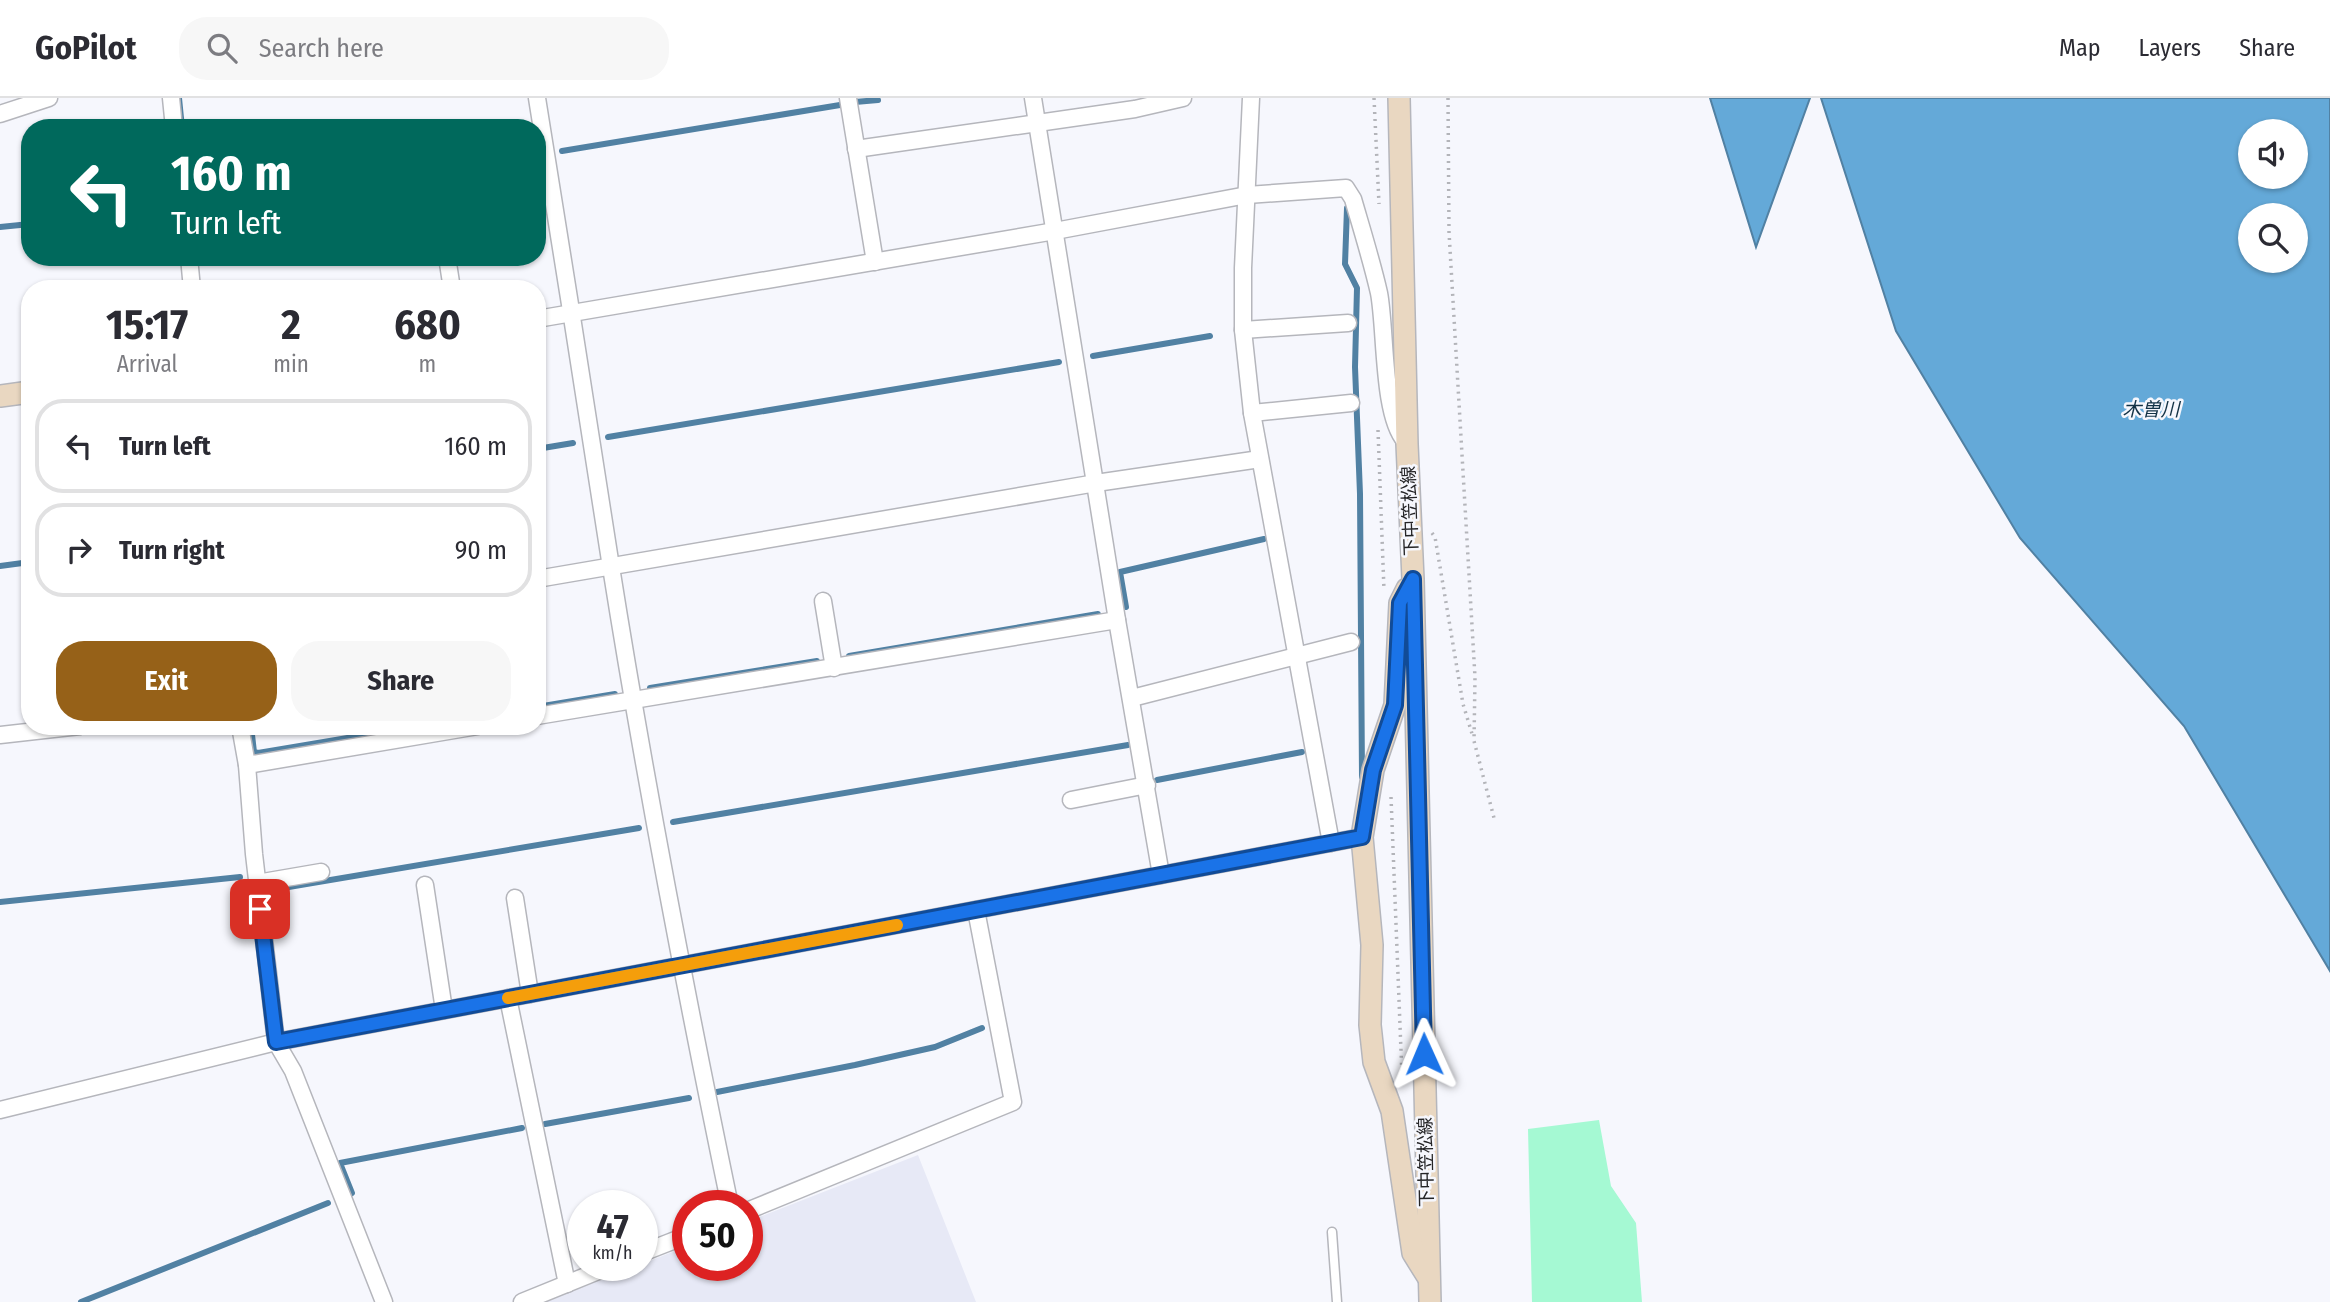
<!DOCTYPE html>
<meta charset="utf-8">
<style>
:root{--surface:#fff;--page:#f7f7f7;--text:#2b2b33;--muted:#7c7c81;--line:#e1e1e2;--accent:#966118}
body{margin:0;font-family:"Fira Sans Condensed","Noto Sans JP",sans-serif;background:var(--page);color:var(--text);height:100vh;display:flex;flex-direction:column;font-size:26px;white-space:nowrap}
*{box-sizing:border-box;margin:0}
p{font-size:23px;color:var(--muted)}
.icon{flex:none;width:38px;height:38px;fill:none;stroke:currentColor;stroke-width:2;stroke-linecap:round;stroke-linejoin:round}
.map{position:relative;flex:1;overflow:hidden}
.drawer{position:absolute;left:21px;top:182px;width:525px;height:455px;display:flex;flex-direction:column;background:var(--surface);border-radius:28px;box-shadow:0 2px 5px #0004}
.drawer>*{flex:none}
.top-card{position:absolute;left:21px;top:21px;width:525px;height:147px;border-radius:28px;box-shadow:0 2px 5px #0004;background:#00695c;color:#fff;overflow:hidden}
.tools{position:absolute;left:2238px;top:21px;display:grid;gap:14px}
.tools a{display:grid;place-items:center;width:70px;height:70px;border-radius:50%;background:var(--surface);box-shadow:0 2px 5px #0004;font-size:35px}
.speed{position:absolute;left:567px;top:1092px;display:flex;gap:14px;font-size:35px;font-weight:700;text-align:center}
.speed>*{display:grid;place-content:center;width:91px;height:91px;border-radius:50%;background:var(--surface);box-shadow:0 2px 5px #0004;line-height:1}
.speed small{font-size:18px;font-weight:400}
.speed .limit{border:10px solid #d22;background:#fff;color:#111}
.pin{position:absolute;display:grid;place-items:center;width:60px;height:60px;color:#fff;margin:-30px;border-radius:14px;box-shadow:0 4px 10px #0006}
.me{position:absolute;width:77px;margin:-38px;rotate:359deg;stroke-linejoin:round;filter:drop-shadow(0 0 5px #0008)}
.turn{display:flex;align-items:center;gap:24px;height:147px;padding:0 35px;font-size:32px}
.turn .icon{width:91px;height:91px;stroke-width:2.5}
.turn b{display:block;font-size:49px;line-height:60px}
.eta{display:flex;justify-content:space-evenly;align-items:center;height:119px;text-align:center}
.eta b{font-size:42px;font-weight:700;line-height:49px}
.action{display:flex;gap:14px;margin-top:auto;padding:14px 35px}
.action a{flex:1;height:80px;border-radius:28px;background:var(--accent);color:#fff;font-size:28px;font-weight:700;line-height:80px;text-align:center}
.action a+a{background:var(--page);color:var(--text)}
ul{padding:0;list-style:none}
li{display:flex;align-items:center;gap:21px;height:94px;margin:0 14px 10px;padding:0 21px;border:4px solid var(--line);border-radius:28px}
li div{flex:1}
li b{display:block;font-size:26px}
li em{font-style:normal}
header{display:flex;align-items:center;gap:42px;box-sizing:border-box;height:98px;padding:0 35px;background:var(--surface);border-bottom:2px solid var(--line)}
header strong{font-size:33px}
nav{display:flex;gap:38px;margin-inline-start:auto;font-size:24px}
.search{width:490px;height:63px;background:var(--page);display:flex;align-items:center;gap:18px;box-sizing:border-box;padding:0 24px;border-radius:28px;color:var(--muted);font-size:26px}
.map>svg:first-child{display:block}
.built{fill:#e7e9f6}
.green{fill:#a5f9d3}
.water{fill:#64a9d8;stroke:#5181a3;stroke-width:2;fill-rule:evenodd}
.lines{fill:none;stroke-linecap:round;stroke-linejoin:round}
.stream{stroke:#5181a3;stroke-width:6}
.lane-casing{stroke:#b5b6bc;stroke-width:11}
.street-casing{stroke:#b5b6bc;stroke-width:19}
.secondary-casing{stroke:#b5b6bc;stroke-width:24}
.path{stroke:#b3b4b9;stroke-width:3.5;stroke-dasharray:2 5;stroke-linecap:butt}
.lane{stroke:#fff;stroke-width:8}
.street{stroke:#fff;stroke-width:16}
.secondary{stroke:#e9d7c1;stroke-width:21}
.route-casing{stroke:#114b97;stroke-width:18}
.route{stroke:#1a73e8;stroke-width:12}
.slow{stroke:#f59e0b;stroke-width:12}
.labels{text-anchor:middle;stroke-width:5;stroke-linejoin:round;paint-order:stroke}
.street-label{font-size:18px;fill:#252527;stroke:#f6f7fd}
.water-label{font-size:19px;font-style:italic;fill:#133246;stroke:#f6f7fd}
</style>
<header>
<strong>GoPilot</strong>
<div class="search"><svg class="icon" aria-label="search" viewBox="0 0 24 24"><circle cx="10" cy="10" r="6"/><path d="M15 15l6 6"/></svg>Search here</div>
<nav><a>Map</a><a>Layers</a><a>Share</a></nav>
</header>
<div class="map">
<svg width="2330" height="1204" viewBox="0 0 2330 1204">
<rect width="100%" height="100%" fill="#f6f7fd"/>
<polygon class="built" points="918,1057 976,1204 544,1204 688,1148 688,1167 747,1167 747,1124"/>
<polygon class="green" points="1599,1022 1611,1088 1636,1125 1642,1204 1532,1204 1528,1031"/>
<g class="water">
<polygon points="1710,0 1810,0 1756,149"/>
<path d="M1821,0H2330V873L2184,628L2020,440L1896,233ZM2250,33H2296V79H2250ZM2250,117H2296V163H2250Z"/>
</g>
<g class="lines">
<g class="stream">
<polyline points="179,0 182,30"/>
<polyline points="855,4 878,2 877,0"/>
<polyline points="562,53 840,7"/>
<polyline points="1347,110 1345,166 1357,190 1355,269 1360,396 1362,679"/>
<polyline points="0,129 30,126"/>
<polyline points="1093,258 1210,238"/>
<polyline points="608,339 1059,264"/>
<polyline points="537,351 573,345"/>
<polyline points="0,468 30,464"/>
<polyline points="1126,509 1120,474 1264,441"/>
<polyline points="849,558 1098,516"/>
<polyline points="650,590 817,563"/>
<polyline points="537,609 615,596"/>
<polyline points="251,628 254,654 258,655 419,628"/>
<polyline points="1157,682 1302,654"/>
<polyline points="673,724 1128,647"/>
<polyline points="265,793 639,730"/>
<polyline points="0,804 240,779"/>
<polyline points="717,994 855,967 935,949 982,930"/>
<polyline points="545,1026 689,1000"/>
<polyline points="348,1097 352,1095 340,1065 522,1030"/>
<polyline points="81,1204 328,1105"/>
</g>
<g class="lane-casing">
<polyline id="lane" points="1332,1134 1337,1204"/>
</g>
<g class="street-casing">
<g id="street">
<polyline points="171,0 174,30"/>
<path d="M537,0C563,156 586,313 611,469C645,683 686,896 730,1108"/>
<polyline points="848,0 875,164"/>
<polyline points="1033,0 1117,522 1161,777"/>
<polyline points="1251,0 1243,170 1243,232 1252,315 1331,745"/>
<polyline points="0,16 49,0"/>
<polyline points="856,51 1135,11 1183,0"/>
<polyline points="189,159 192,191"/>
<polyline points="447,159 452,191"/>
<path d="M537,221L1055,133L1247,97L1346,90L1353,101C1362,132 1372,164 1379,195C1386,231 1382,317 1405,343"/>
<polyline points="1243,232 1348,225"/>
<polyline points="1252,315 1351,305"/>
<polyline points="537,481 1096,385 1260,361"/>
<polyline points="823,503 834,570"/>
<polyline points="1132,600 1351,544"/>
<polyline points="537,618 1117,522"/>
<polyline points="240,628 247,667 254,756 276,944 293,973 384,1204"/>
<polyline points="0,637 80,628"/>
<polyline points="247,667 478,628"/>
<polyline points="1071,702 1147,687"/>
<polyline points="257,785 321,774"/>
<polyline points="425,787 444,912"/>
<polyline points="515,800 530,896"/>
<polyline points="508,900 567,1186"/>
<polyline points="0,1012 276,944 1362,739"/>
<polyline points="747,1113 1013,1004 976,812"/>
<polyline points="642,1155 688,1137"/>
<polyline points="522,1204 613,1167"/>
</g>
</g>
<g class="secondary-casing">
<g id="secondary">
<polyline points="1399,0 1407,346 1413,481 1430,1204"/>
<polyline points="0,298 30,294"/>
<polyline points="1407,491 1400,505 1395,607 1373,672 1362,739 1372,847 1370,927 1374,964 1392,1013 1413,1155 1428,1179"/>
</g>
</g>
<g class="path">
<polyline points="1374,0 1379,106"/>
<polyline points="1448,0 1449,134 1475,579 1474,643 1494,720"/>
<polyline points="1378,332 1384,492"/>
<polyline points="1432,435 1435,439 1463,606 1473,639"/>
<polyline points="1391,699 1402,978"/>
</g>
<use href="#lane" class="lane"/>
<use href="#street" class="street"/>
<use href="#secondary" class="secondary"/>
</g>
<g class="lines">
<g class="route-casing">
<polyline id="route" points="260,811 276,944 1362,739 1373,672 1395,607 1400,505 1413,481 1424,956"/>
</g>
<use href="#route" class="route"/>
<polyline class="slow" points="508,900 897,827"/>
</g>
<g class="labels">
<g class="street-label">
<text transform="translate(1410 413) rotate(-92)" y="6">下中笠松線</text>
<text transform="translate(1426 1064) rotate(-91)" y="6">下中笠松線</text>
</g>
<g class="water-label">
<text x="2151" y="318">木曽川</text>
</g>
</g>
</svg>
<div class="tools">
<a><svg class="icon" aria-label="sound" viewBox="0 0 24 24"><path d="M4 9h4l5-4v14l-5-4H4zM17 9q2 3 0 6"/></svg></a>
<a><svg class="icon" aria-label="search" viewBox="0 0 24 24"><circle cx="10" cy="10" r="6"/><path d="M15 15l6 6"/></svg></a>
</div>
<div class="speed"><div>47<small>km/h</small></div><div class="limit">50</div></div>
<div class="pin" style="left:260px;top:811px;background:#d93025"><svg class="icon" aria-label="arrive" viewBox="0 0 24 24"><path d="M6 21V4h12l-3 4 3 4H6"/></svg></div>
<svg class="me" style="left:1424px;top:956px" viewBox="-20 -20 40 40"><path d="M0-17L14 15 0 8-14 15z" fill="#1a73e8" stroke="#fff" stroke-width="4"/></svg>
<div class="top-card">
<div class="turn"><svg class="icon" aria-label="left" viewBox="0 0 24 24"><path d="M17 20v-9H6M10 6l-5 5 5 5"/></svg><div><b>160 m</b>Turn left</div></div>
</div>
<section class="drawer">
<div class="eta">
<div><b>15:17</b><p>Arrival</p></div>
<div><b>2</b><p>min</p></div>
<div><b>680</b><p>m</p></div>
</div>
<ul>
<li><svg class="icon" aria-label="left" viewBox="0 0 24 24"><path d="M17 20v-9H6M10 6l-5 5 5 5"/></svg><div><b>Turn left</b></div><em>160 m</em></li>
<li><svg class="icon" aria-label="right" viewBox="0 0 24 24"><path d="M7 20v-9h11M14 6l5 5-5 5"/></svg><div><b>Turn right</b></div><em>90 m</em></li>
</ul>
<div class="action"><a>Exit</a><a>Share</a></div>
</section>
</div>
